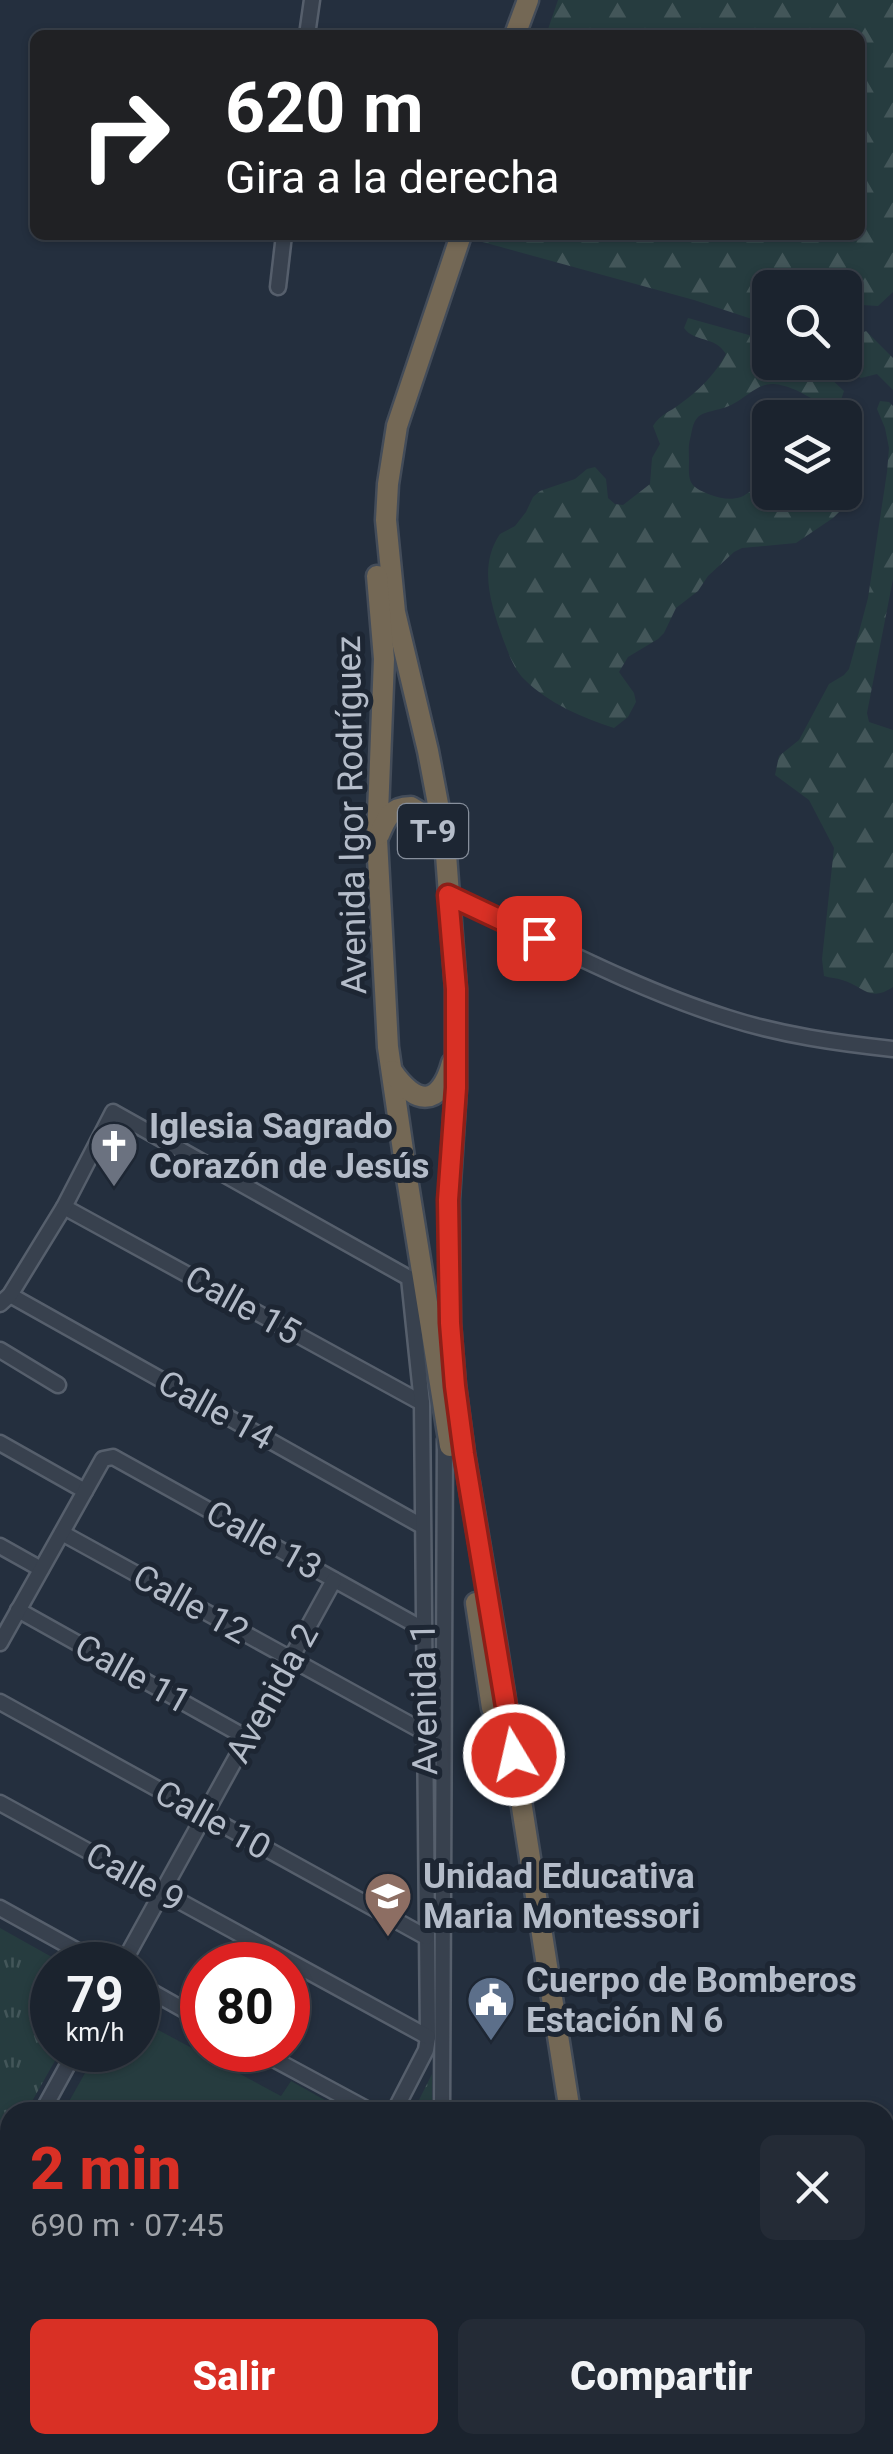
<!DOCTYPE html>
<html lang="es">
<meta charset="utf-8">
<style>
:root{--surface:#1b232e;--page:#242b36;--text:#f1f3f6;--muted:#a0a4aa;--line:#39404a;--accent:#d93025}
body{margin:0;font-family:Roboto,sans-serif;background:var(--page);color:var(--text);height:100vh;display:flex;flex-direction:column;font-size:38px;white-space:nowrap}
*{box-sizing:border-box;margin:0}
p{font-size:32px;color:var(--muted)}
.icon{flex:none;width:55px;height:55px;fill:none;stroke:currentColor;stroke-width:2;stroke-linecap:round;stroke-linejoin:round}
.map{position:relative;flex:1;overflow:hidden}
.side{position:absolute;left:0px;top:2102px;width:895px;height:352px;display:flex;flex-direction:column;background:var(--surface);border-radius:30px 30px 0 0;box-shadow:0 2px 8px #0004,0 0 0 2px var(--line)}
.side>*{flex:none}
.banner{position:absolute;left:30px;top:30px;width:835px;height:210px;border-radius:15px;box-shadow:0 2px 8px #0004,0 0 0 2px var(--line);background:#202124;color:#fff;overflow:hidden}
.tools{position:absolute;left:752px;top:270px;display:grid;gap:20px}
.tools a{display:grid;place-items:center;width:110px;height:110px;border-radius:15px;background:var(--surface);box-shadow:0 2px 8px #0004,0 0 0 2px var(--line);font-size:50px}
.speed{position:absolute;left:30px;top:1942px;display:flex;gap:20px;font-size:50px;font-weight:700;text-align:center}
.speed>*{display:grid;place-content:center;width:130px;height:130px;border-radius:50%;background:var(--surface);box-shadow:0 2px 8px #0004,0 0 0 2px var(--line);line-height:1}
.speed small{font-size:25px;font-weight:400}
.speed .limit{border:15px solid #d22;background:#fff;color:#111}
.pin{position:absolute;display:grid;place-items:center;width:85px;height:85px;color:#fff;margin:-42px;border-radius:20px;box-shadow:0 5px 15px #0006}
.me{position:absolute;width:110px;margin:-55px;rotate:351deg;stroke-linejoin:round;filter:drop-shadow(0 0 8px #0008)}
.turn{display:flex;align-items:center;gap:35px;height:210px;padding:0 30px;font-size:45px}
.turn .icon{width:130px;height:130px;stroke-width:2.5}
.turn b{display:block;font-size:70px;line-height:85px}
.round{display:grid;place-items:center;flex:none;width:105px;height:105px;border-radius:15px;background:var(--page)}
.head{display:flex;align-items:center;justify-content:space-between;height:170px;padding:0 30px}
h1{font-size:60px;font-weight:800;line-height:75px;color:var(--accent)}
.button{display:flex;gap:20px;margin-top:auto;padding:20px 30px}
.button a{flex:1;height:115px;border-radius:15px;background:var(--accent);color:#fff;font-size:40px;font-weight:800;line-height:115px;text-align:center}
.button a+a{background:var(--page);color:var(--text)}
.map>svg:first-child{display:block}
.grass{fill:url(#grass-tufts)}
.forest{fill:url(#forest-firs)}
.park{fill:url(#park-dots)}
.garden{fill:#263c3f}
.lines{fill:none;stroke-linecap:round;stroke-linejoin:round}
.minor-casing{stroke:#565f6c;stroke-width:19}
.highway-casing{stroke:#434c59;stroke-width:25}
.minor{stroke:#38414e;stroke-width:14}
.highway{stroke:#746855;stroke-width:20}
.route-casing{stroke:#8d1f18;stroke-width:25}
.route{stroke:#d93025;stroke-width:18}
.labels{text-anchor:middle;stroke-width:10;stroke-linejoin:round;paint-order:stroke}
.shield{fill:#1d2633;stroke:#878f9c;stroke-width:2.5}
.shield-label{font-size:32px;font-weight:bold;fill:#b4bcc9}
.street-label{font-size:35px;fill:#b4bcc9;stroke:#1d2633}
.poi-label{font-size:35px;font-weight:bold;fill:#b4bcc9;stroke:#1d2633;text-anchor:start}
</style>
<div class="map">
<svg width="893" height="2454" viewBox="0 0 893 2454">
<defs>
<pattern id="grass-tufts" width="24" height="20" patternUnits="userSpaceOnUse" patternTransform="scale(2.5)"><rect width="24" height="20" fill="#263c3f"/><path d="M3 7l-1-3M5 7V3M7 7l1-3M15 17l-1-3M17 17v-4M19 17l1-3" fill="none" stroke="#435659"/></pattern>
<pattern id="forest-firs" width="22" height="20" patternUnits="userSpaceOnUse" patternTransform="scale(2.5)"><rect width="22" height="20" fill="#263c3f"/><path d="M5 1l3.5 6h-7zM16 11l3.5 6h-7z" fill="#435659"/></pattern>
<pattern id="park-dots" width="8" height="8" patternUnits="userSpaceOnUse" patternTransform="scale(2.5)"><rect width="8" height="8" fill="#263c3f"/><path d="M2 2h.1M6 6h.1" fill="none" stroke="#435659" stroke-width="1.8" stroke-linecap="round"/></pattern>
</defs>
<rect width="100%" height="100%" fill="#242f3e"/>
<polygon class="grass" points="0,1928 66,1965 52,1965 52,2050 61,2050 26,2112 10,2112 10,2140 0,2157"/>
<g class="forest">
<polygon points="558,0 893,0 893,292 878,306 862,305 845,320 845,288 770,288 770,325 694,300 475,240 477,235 860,235 860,35 546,35"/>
<path d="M688,318L770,341V362L814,363L844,391L837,412C816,403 797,386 774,384C758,383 747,397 733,404C723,410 704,411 698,417C692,423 692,432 690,439C688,447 689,454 689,462C688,484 691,487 711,495C721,499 732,500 741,497C752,492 763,480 770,471V492H845V440L853,445L864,457L863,474L852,499L833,518L796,543L742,548L734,552L708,576L698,591L676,608L664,633L658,639L628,657L619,672L634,693L636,702L628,717L614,728C583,718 548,703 525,680C513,668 509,654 503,639C491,605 478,566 500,534L515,526L526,512L533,497L540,491L575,479L587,469L595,467L606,479L608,498L615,504L623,505L650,484L652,458L660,444L653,426C660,414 670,412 680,404C698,391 715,375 726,354C714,335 695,343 684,328Z"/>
<polygon points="866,331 893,358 893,390 877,374 861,378 856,376 855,357 845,352 845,337 850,338 859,347 863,345 862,333"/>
<path d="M880,401L889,402L893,406V579L867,713L869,722L893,730V987C869,1003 864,986 842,980C837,978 830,978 824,976L822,959L834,848L809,800L775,775L779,756L799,740L829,684L844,675L849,669L854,651L868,598L887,472L889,448L885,428L877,409Z"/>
</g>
<g class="park">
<polygon points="432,2074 432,2112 413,2112"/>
<polygon points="479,2445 573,2445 584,2454 469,2454"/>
</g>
<polygon class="garden" points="138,2019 281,2096 291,2081 346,2112 63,2112 98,2050 138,2050"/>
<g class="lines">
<g class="minor-casing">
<g id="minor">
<polyline points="307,35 312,0"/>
<polyline points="278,287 284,235"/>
<path d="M448,895C539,937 632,988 728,1018C781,1035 837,1043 893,1049"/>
<polyline points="64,1207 422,1403"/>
<polyline points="10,1295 422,1526"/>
<polyline points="0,1304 10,1295 64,1207 113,1112 409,1278 422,1403 428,2037 426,2050 394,2112"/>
<polyline points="0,1350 58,1385"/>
<polyline points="0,1443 85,1491"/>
<polyline points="62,1533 424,1732"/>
<polyline points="0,1546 41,1569"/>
<polyline points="18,1610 247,1738"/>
<polyline points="0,1643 103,1459 113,1457 423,1629"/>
<polyline points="0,1702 426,1937"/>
<polyline points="0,1803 428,2037"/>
<polyline points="0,1908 103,1965"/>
<polyline points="122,1965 334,1580"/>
<polyline points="138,1984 202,2020"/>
<polyline points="257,2050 372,2112"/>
<polyline points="42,2112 76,2050"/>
<polyline points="442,2112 445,1439"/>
<polyline points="0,2188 10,2170"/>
<polyline points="0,2212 10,2217"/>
<polyline points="0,2231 10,2236"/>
<polyline points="0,2322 10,2329"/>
<polyline points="169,2445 179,2454"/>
<polyline points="358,2445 366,2454"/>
<polyline points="378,2445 388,2454"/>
<polyline points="55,2454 61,2445"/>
</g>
</g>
<g class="highway-casing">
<g id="highway">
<polyline points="515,35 528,0"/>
<polyline points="461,235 397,426 388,484 386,520 395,612 428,751 445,841 456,989 456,1088 449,1200 450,1323 455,1385 464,1453 496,1642 570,2112"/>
<polyline points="377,576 384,659 377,839 388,1047 407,1178 450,1446"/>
<path d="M379,835C386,818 391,807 411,807L426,816L435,840"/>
<path d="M392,1071C416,1106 440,1107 452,1063"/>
<polyline points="476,1603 492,1708"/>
<polyline points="592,2445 599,2454"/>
<polyline points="623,2445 625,2454"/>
<polyline points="453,2454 461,2445"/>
</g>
</g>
<use href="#minor" class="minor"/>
<use href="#highway" class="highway"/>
</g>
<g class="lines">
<g class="route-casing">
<polyline id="route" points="514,1755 464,1454 455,1386 450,1323 448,1200 456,1088 456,989 448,895 539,938"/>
</g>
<use href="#route" class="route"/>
</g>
<defs>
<g id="church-pin" transform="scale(2.5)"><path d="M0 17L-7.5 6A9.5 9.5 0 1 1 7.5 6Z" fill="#6b7280" stroke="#1d2633"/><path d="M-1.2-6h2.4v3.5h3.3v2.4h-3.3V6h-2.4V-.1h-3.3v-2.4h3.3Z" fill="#fff"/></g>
<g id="school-pin" transform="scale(2.5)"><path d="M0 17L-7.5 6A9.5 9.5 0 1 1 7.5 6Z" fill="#8d6e63" stroke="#1d2633"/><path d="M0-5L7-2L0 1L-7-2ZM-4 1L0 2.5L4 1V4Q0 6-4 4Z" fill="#fff"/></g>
<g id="civic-pin" transform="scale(2.5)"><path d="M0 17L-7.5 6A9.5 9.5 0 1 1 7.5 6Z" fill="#5c6f8a" stroke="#1d2633"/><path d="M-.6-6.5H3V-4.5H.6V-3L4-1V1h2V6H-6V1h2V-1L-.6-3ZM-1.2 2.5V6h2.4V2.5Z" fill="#fff"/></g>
</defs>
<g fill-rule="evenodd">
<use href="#church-pin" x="114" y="1146"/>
<use href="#school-pin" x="388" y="1896"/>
<use href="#civic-pin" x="491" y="2000"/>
</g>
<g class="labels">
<rect class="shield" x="398" y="804" width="70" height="54" rx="8"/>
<g class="shield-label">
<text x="433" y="842">T-9</text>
</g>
<g class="street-label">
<text transform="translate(351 815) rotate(-91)" y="12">Avenida Igor Rodríguez</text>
<text transform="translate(243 1305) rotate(29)" y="12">Calle 15</text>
<text transform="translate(216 1410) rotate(29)" y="12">Calle 14</text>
<text transform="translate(264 1540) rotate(29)" y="12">Calle 13</text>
<text transform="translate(191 1604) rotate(29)" y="12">Calle 12</text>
<text transform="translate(133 1674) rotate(29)" y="12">Calle 11</text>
<text transform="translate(272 1693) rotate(-61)" y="12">Avenida 2</text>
<text transform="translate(424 1699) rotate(-91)" y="12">Avenida 1</text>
<text transform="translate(213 1820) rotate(29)" y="12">Calle 10</text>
<text transform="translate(135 1877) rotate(29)" y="12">Calle 9</text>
</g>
<g class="poi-label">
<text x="149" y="1138">Iglesia Sagrado<tspan x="149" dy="40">Corazón de Jesús</tspan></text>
<text x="423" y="1888">Unidad Educativa<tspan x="423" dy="40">Maria Montessori</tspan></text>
<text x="526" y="1992">Cuerpo de Bomberos<tspan x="526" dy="40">Estación N 6</tspan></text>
</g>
</g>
</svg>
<div class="tools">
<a><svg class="icon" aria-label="search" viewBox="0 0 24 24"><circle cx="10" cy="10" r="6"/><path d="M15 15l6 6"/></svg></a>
<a><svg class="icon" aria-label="layers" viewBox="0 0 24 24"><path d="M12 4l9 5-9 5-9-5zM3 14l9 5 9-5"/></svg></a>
</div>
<div class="speed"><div>79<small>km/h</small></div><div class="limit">80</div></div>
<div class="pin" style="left:539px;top:938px;background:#d93025"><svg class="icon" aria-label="arrive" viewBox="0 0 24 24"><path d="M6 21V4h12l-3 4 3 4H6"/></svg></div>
<svg class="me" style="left:514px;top:1755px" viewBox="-20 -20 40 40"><circle r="17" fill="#d93025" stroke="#fff" stroke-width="3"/><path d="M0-11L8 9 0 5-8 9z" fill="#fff"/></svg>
<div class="banner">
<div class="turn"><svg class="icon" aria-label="right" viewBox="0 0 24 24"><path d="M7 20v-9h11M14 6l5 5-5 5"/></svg><div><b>620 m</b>Gira a la derecha</div></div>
</div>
<section class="side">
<div class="head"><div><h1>2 min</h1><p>690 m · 07:45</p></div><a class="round"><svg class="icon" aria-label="close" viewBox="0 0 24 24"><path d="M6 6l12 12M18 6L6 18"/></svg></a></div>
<div class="button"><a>Salir</a><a>Compartir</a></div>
</section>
</div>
